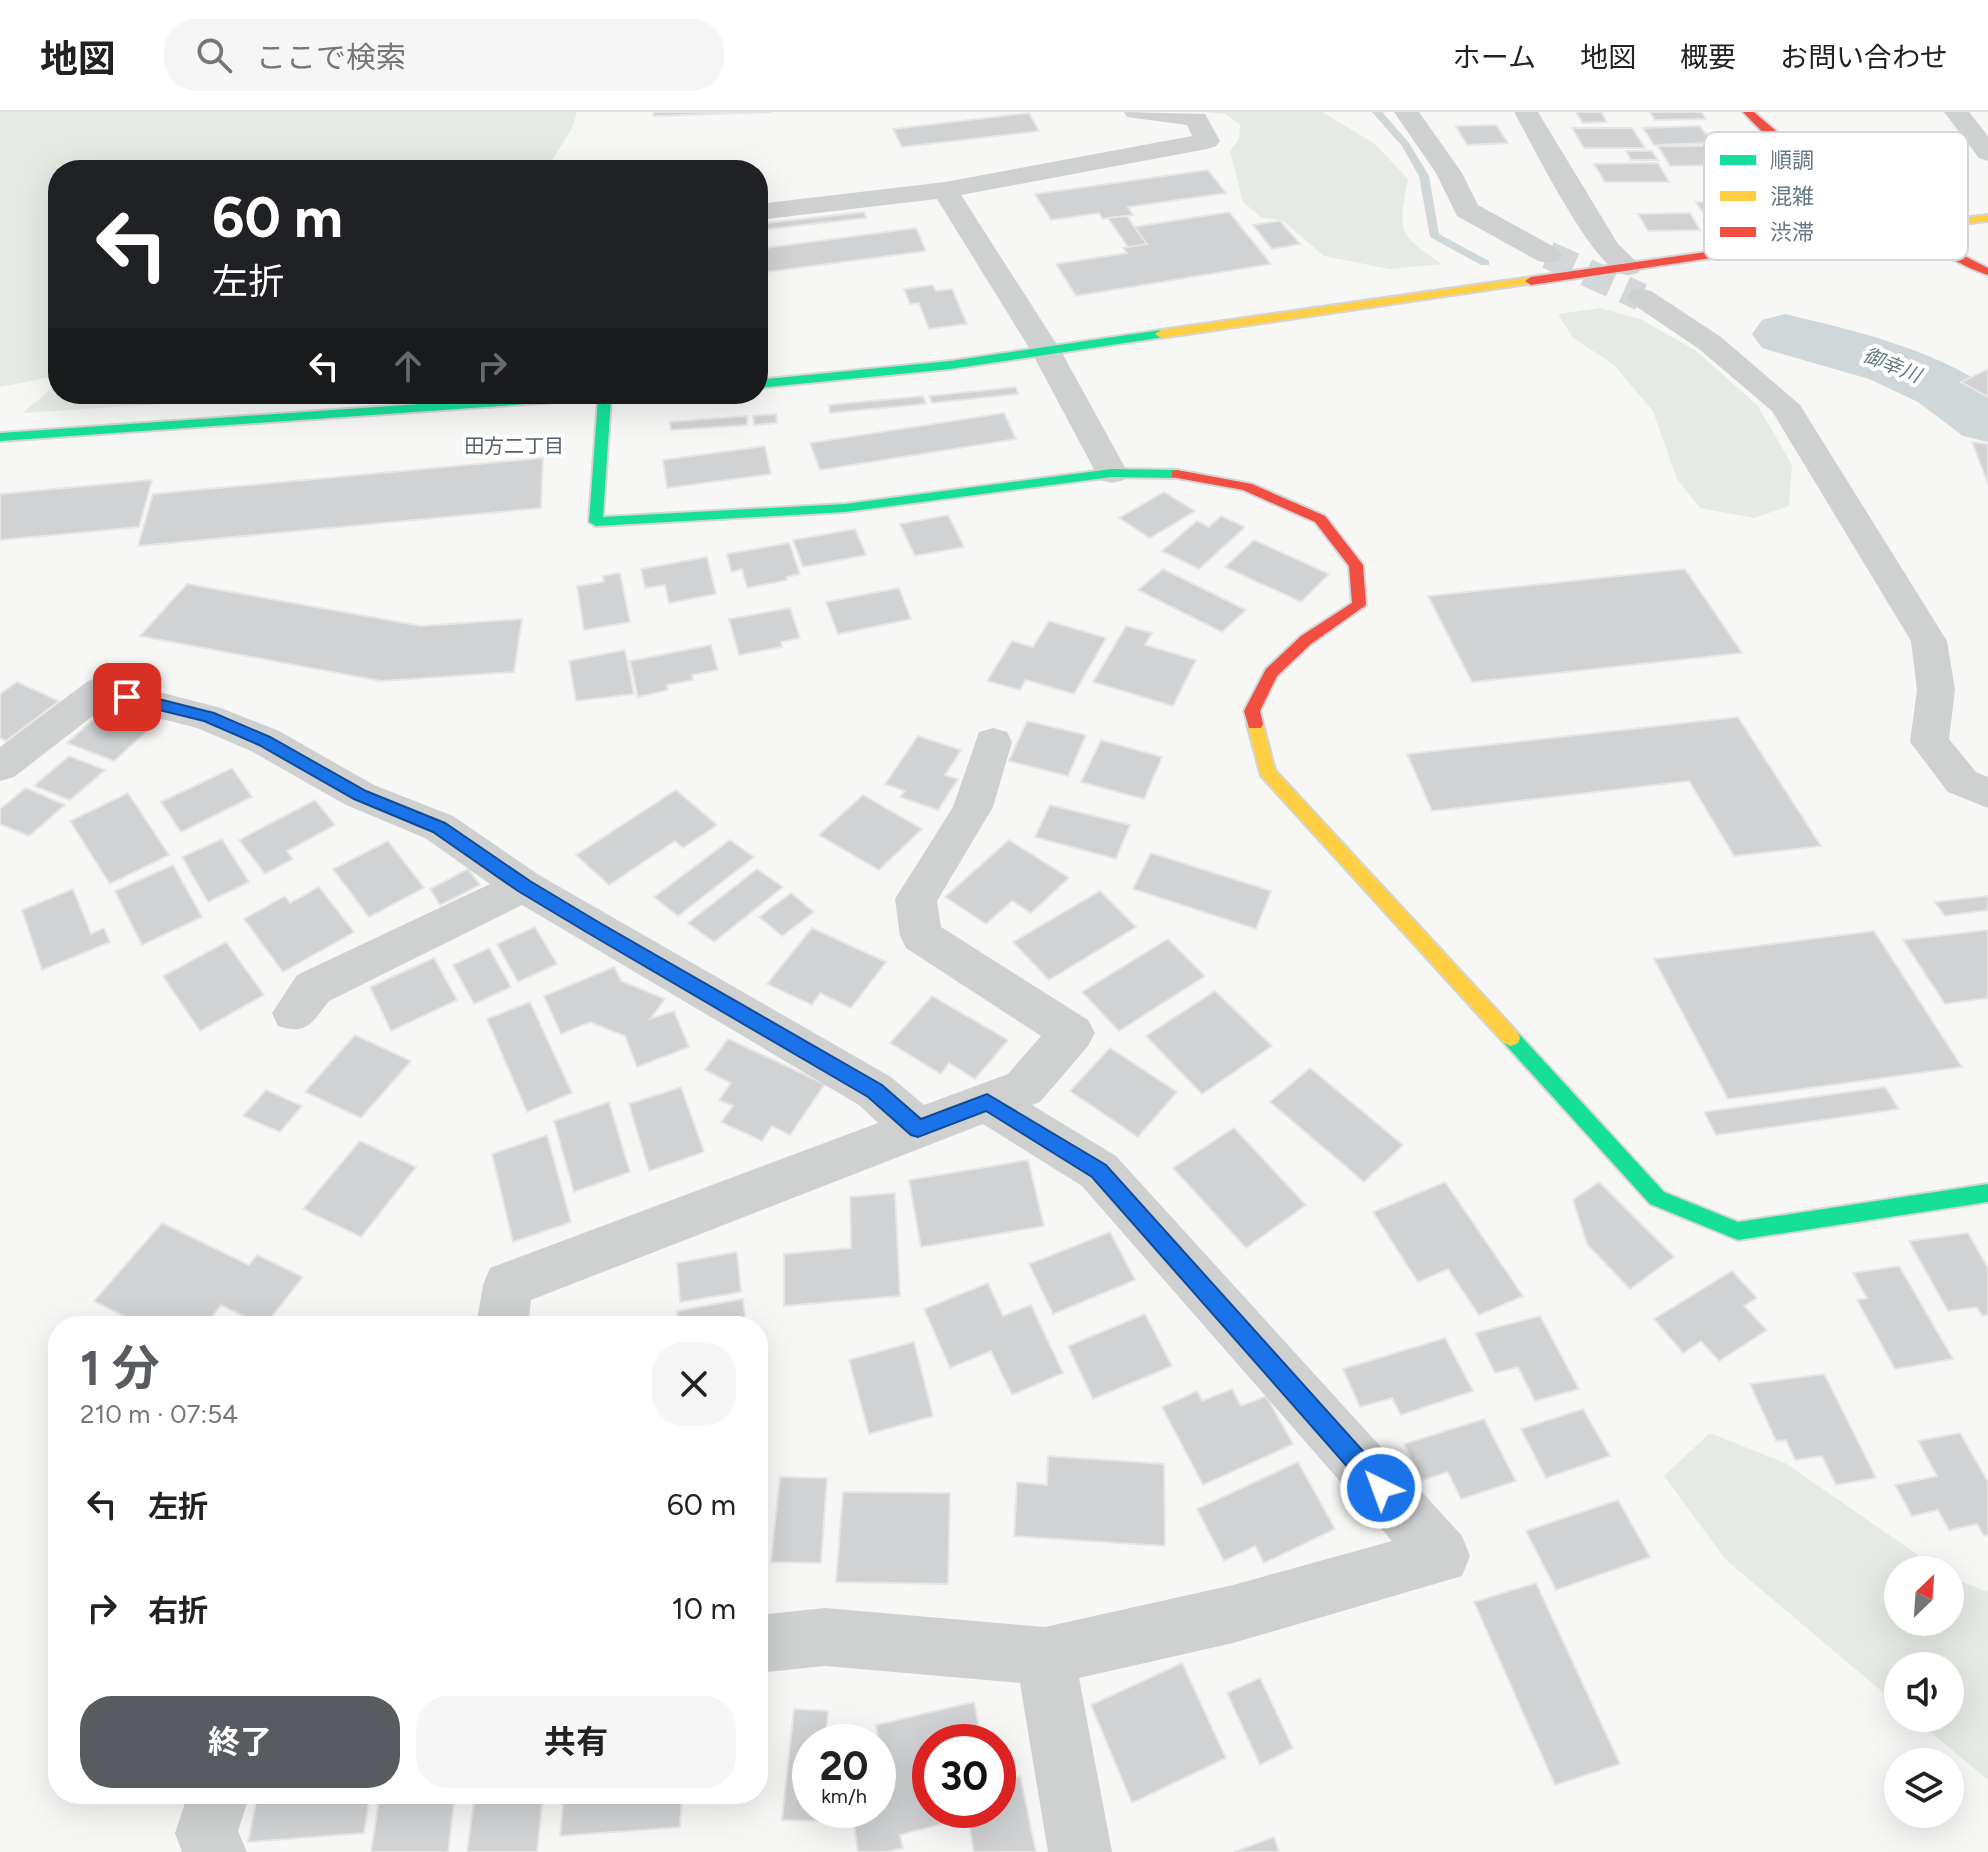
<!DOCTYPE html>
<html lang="ja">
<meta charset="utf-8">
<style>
:root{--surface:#fff;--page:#f6f6f6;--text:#222;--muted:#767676;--line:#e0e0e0;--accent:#585c61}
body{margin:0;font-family:Figtree,"Noto Sans JP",sans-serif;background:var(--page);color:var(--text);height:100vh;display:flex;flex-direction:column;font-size:30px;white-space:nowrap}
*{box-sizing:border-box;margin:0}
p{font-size:26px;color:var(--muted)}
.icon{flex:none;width:44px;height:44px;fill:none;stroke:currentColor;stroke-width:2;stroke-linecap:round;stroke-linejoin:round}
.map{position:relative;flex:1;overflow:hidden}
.panel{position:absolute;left:48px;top:1204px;width:720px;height:488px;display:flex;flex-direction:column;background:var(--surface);border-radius:32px;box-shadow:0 8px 32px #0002}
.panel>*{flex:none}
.hud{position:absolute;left:48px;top:48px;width:720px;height:244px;border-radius:32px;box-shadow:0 8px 32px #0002;background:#202124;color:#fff;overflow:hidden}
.needle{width:52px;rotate:25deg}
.buttons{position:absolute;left:1884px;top:1444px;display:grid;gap:16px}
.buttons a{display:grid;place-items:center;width:80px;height:80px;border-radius:50%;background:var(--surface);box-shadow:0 8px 32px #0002;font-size:40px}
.speed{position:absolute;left:792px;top:1612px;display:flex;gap:16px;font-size:40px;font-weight:700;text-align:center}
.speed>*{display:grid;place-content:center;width:104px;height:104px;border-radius:50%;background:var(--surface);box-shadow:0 8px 32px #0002;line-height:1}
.speed small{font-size:20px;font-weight:400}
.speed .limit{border:12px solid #d22;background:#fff;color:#111}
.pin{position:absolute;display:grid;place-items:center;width:68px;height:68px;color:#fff;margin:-34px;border-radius:16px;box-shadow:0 4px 12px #0006}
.me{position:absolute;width:88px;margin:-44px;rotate:318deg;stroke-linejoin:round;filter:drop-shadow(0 0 6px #0008)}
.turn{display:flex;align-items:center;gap:28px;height:168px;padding:0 32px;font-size:36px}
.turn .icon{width:104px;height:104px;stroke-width:2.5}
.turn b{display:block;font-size:56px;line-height:68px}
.lanes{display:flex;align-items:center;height:76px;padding:0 32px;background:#0003;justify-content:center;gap:40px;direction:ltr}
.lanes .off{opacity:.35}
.round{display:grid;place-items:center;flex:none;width:84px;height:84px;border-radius:32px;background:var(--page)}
.headline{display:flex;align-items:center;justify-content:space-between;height:136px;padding:0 32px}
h1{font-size:48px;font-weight:700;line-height:60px;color:var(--accent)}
.button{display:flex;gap:16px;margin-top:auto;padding:16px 32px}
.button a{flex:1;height:92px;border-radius:32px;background:var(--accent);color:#fff;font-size:32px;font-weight:700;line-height:92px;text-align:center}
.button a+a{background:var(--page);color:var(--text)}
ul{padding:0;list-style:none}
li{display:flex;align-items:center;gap:24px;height:104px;padding:0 32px}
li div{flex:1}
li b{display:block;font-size:30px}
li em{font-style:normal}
header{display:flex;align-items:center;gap:48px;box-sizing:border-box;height:112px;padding:0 40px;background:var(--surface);border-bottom:2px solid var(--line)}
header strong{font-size:38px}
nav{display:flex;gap:44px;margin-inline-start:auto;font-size:28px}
.search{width:560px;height:72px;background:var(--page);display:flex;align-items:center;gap:20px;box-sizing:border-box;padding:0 28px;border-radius:32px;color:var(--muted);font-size:30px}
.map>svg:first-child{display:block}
.green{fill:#e6eae4}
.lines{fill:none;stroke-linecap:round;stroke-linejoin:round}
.stream{fill:#cfd7d9;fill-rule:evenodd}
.river{fill:#cfd7d9;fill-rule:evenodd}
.building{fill:#d0d2d3;stroke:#e6e6e6;stroke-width:2}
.street-tunnel{stroke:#d3d7da;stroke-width:28;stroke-dasharray:28 14;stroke-linecap:butt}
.fast-casing{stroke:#d4d5d6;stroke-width:4}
.slow-casing{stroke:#d4d5d6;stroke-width:4}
.jam-casing{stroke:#d4d5d6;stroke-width:4}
.street{fill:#cfd1d1;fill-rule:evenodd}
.fast{fill:#16e098;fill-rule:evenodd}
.slow{fill:#ffcf43;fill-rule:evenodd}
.jam{fill:#f24e42;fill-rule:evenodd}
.route{fill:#1a73e8;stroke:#114b97;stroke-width:2}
.labels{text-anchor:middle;stroke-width:8;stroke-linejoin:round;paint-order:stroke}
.far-water-label{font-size:20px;font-style:italic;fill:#637982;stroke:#fff}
.far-neighbourhood-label{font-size:20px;fill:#55616c;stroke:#fff}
.key{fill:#fff;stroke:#d1d6db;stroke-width:2}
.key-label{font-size:22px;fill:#677887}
</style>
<header>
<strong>地図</strong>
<div class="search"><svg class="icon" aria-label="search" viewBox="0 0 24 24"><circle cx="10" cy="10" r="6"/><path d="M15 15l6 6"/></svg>ここで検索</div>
<nav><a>ホーム</a><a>地図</a><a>概要</a><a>お問い合わせ</a></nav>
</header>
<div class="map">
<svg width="1988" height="1740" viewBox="0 0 1988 1740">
<rect width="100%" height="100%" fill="#f7f7f6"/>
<g class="green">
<polygon points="0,0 577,0 572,16 546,58 58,58 58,259 50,265 0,275"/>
<path d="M1205,0H1322L1375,32L1408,67C1398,121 1397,121 1442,152L1390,157L1324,144L1282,108L1262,106L1243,90L1230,39L1239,27L1240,13L1226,2Z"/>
<polygon points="1600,196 1640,207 1695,238 1758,294 1792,353 1789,394 1754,406 1700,396 1677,367 1653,299 1613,252 1573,226 1558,202"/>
<polygon points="58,272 58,282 229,282 224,288 22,301"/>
<polygon points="1710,1321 1785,1351 1940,1458 1898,1458 1898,1510 1950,1510 1950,1465 1988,1480 1988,1668 1914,1606 1950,1606 1950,1554 1898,1554 1898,1593 1726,1448 1664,1364"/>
</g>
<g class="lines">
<polygon class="stream" points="1372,0 1382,0 1409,31 1429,64 1439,122 1489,149 1489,153 1481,153 1430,125 1419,64 1402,34"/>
<path class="river" d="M1785,202C1856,219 1926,235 1988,275V330L1963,324L1918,290L1869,267L1762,236L1752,222L1762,208Z"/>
</g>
<g class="building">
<polygon points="654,0 771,0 654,4"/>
<polygon points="1576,0 1601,0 1607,10 1583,11"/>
<polygon points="1650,0 1701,0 1706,7 1655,8"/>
<polygon points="1029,1 1039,19 902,35 893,17"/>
<polygon points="1496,13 1508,31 1467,33 1456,14"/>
<polygon points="1700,14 1712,31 1654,33 1643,16"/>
<polygon points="1572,16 1632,16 1645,36 1584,36"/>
<polygon points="1658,34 1720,34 1733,53 1670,54"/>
<polygon points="1626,39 1652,39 1658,48 1631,48"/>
<polygon points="1658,51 1669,70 1605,70 1594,52"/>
<polygon points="1208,58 1226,81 1128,95 1133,103 1103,107 1099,101 1051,108 1035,82"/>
<polygon points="1754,89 1768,111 1710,111 1696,90"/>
<polygon points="864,100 866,106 760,118 758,112"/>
<polygon points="1229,100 1271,152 1076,184 1056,152 1127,141 1123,136 1147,132 1134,115"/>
<polygon points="1690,101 1700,118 1648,119 1638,102"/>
<polygon points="1127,104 1134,115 1147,132 1128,135 1108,106"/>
<polygon points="1280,109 1300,132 1272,137 1253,113"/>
<polygon points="916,116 926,139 758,161 758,137"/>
<polygon points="933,173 936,179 952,177 967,212 929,217 919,191 910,192 904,177"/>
<polygon points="1988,257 1988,285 1961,270"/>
<polygon points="1016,275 1018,282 932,291 929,284"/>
<polygon points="923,284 926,292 830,301 829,293"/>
<polygon points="1004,301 1016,327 820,358 810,331"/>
<polygon points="776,302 777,311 754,313 753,304"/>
<polygon points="747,304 747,313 671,318 670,310"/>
<polygon points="1972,330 1988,332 1988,372"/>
<polygon points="765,334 771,362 667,376 663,348"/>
<polygon points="543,346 541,396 138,434 153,382"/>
<polygon points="152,368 139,415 0,428 0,382"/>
<polygon points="1164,380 1195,399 1150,426 1119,406"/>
<polygon points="948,403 964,435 915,444 900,412"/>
<polygon points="1221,404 1245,415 1199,457 1162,439 1197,409 1209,415"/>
<polygon points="855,417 866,443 803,455 793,428"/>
<polygon points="1254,428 1329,462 1301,490 1225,455"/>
<polygon points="789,431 800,462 787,465 787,468 747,476 742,457 731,460 727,442"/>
<polygon points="707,445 716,482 669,491 665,473 645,476 641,457"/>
<polygon points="1163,457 1246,498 1222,520 1138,478"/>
<polygon points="1685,457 1742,541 1472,570 1428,484"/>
<polygon points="620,461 630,510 584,518 577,474 604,470 603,464"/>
<polygon points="187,472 421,514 522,507 514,560 381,569 140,524"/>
<polygon points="899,476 911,507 838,522 826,490"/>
<polygon points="790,496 800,526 781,530 782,535 739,543 729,507"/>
<polygon points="1049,509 1106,526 1074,582 1026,568 1020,578 987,569 1012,529 1033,535"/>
<polygon points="1126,514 1152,521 1145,533 1196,548 1173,594 1093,570"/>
<polygon points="711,533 718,558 692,563 693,568 667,573 668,578 638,585 630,549"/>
<polygon points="625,538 634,582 576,589 569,549"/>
<polygon points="17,570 59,589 6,629 0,626 0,582"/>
<polygon points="102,600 149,617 114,649 67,631"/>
<polygon points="1738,605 1821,734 1734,744 1689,669 1432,699 1407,642"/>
<polygon points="1027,609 1086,623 1068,664 1009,649"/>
<polygon points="918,624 961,638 945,663 958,667 938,698 900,685 905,679 885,672"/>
<polygon points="1101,628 1162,645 1144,687 1081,670"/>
<polygon points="69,644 105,658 70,688 34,674"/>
<polygon points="232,656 252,685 181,720 161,690"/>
<polygon points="26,676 65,693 29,724 0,712 0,697"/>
<polygon points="676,678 717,713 683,736 675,729 609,773 576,743"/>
<polygon points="128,681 169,743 110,772 70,709"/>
<polygon points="863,683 922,717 879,758 819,723"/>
<polygon points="315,688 335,713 287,739 293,747 265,762 239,728"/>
<polygon points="1050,693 1130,713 1116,747 1035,725"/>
<polygon points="222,727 249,770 208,790 182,745"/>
<polygon points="730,728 754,745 678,804 654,785"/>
<polygon points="1009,728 1069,766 1031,801 1012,789 986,812 945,785"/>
<polygon points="388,729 424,776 369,805 333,757"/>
<polygon points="1151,741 1271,779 1256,817 1133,777"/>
<polygon points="173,753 202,805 142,833 115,779"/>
<polygon points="468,757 480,773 440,793 430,777"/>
<polygon points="757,757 783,775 714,830 688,811"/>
<polygon points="319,775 354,820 283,860 244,807 285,784 290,791"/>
<polygon points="73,777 91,822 104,816 110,830 42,858 22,798"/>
<polygon points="1100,779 1136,815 1049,868 1013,830"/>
<polygon points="791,781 814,800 782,824 759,805"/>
<polygon points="1988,784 1988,798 1945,804 1935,790"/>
<polygon points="535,815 557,852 518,870 497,832"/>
<polygon points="812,816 886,850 851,896 820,881 812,893 767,872"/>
<polygon points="1988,818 1988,886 1945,892 1903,828"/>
<polygon points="1874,819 1962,955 1728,987 1654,847"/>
<polygon points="1168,827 1205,864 1119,919 1082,880"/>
<polygon points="226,830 264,883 200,919 163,864"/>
<polygon points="489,836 511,875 474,892 453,853"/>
<polygon points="434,846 457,888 391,919 370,875"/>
<polygon points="614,855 621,869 665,887 650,907 674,899 689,935 637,955 625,924 590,910 561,922 544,884"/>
<polygon points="1215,879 1272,934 1202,982 1146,924"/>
<polygon points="932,884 1008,928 975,967 949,951 941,962 890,931"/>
<polygon points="530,890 572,981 527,1000 487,907"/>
<polygon points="355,923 411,949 361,1006 305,980"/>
<polygon points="728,927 825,972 790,1023 772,1014 762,1029 721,1010 733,994 719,988 731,971 705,958"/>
<polygon points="1110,936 1177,980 1138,1025 1070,979"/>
<polygon points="1310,956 1403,1033 1364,1070 1270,990"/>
<polygon points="681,975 704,1040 649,1059 629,992"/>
<polygon points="1885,975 1899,997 1716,1023 1704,1000"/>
<polygon points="266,978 302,994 280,1020 243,1004"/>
<polygon points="609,990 630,1060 574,1080 554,1009"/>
<polygon points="1234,1016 1306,1093 1246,1136 1173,1056"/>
<polygon points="547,1023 571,1110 513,1130 492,1042"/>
<polygon points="360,1029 416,1055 361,1125 303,1097"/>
<polygon points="1028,1048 1044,1114 921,1135 909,1068"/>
<polygon points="1445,1070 1523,1184 1479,1203 1448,1157 1418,1170 1373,1100"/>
<polygon points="1599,1070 1674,1145 1630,1177 1587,1132 1573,1088"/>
<polygon points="895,1081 900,1184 784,1194 784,1142 851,1136 850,1085"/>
<polygon points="162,1111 249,1153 257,1143 303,1165 264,1214 221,1193 205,1214 143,1214 94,1189"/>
<polygon points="1110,1120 1135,1168 1053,1202 1029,1152"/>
<polygon points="1968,1121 1988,1156 1988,1203 1982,1204 1977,1195 1948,1199 1909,1129"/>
<polygon points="737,1140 741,1180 680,1190 677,1151"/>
<polygon points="1899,1154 1953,1247 1895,1257 1857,1188 1867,1186 1853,1161"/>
<polygon points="1732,1159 1757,1186 1744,1194 1767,1218 1719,1249 1701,1229 1683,1241 1654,1207"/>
<polygon points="988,1171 1003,1204 1031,1193 1063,1261 1012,1283 991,1239 950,1256 924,1197"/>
<polygon points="743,1187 746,1214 678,1214 677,1199"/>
<polygon points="1145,1202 1172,1254 1093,1287 1068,1234"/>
<polygon points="1540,1204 1579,1277 1535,1289 1518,1255 1495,1261 1475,1221"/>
<polygon points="1445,1226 1473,1279 1401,1303 1392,1286 1360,1295 1343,1257"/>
<polygon points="914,1230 933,1304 869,1322 849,1248"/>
<polygon points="1824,1262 1876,1366 1836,1373 1822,1344 1795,1348 1786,1328 1776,1329 1750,1272"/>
<polygon points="1232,1277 1241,1294 1266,1284 1293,1332 1203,1373 1162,1295 1197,1279 1202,1289"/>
<polygon points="1583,1297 1610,1344 1546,1366 1521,1317"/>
<polygon points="1484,1307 1516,1369 1461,1387 1448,1360 1422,1368 1404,1332"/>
<polygon points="1960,1321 1988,1370 1988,1423 1984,1424 1977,1412 1949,1418 1938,1398 1912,1404 1895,1373 1937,1364 1918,1329"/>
<polygon points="1048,1344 1164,1352 1165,1434 1014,1424 1017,1370 1047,1373"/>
<polygon points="1298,1350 1335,1417 1264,1451 1255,1434 1224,1449 1197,1397"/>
<polygon points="780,1365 827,1366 821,1451 771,1450"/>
<polygon points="843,1380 950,1381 948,1472 836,1470"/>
<polygon points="1618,1388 1650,1445 1556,1478 1526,1419"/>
<polygon points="1536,1471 1620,1652 1555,1673 1474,1490"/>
<polygon points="1182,1551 1226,1646 1132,1691 1091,1593"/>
<polygon points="1260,1566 1293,1636 1260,1653 1227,1581"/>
<polygon points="974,1590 982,1630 930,1630 930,1698 998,1698 998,1669 1020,1664 1036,1740 974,1740 968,1705 900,1723 903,1736 887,1740 858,1740 852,1698 878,1698 878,1675 886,1672 876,1613"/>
<polygon points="794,1597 828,1599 825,1630 810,1630 810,1698 819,1698 818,1709 782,1708"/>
<polygon points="258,1682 370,1682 364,1721 248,1730"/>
<polygon points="380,1682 455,1682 448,1740 371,1740"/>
<polygon points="475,1682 543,1682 537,1740 467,1740"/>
<polygon points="564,1682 682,1682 680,1715 560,1724"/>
<polygon points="1274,1725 1279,1740 1234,1740"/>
</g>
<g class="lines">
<polyline class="street-tunnel" points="1548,143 1641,185"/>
<g class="fast-casing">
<g id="fast">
<polygon points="1161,218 1165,219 1165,225 950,257 758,276 758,268 950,249"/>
<polygon points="564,282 625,282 611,286 603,405 845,392 1112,357 1177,358 1184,362 1177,366 1112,365 845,400 596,414 589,410 598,287 0,329 0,321"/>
<polygon points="1511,918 1518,921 1664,1080 1738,1110 1988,1072 1988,1090 1738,1128 1650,1092 1504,931 1502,926 1504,921"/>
</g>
</g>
<g class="slow-casing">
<g id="slow">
<polygon points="1988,103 1988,109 1868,123 1862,120 1868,117"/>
<polygon points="1531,165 1537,169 1535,171 1161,226 1155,222 1161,218"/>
<polygon points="1255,606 1263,612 1275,658 1518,921 1520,926 1518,931 1511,934 1504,931 1261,664 1247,612"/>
</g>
</g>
<g class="jam-casing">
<g id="jam">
<path d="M1743,0H1754C1825,63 1903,114 1988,156V163C1969,157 1950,146 1933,136C1866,101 1794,56 1743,0Z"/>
<polygon points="1868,117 1874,120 1872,122 1531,173 1525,169 1531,165"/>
<polygon points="1177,358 1252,372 1325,404 1363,453 1366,493 1311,532 1277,564 1260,599 1263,612 1261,616 1249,616 1244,599 1266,557 1301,524 1352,491 1349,454 1315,410 1243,378 1172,365 1172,359"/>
</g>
</g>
<g class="street">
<polygon points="1124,0 1205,2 1220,29 1216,34 1207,37 961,83 1061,239 1128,361 1124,368 1112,371 1100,368 1096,361 1031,239 937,87 758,108 758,92 945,70 1192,24 1187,13 1127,5"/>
<polygon points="1394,0 1419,0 1462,61 1478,93 1558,137 1562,143 1558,149 1548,151 1538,149 1457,104 1436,61"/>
<path d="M1514,0H1538L1618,132L1642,155L1638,161C1632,163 1626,164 1620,161C1589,148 1533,34 1514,0Z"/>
<polygon points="1944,0 1969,0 1988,24 1988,49 1979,46"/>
<polygon points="1641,176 1651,179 1721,225 1800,293 1947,529 1955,578 1949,627 1976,660 1988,665 1988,696 1948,680 1910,630 1917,578 1911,529 1772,299 1699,237 1631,191 1627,185 1631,179"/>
<path d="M101,565L221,596L279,619L374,673L453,704L539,763L891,965L924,993L1008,962L1041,924L906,836L900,824L895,787L953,695L979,620L993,616L1007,620L1012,630L993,695L937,789L941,815L1088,908L1095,921L1088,934L1040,990L1032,993L1116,1044L1462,1424L1470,1444L1462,1464L1233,1531L1079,1566L1112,1740H1048L1020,1571L825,1554L758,1561V1503L825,1496L1045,1515L1233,1473L1392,1429L1082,1074L983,1012L531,1188L528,1214H476L483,1173L490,1156L878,1011L859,993L522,793L329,889C312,910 308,924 278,914L272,901L297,863L490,772L425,726L346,693L251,639L197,616L107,593L14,665L0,669V635L88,569Z"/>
<polygon points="188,1682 250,1682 238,1719 247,1740 182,1740 175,1721"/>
</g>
<use href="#fast" class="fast"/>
<use href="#slow" class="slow"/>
<use href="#jam" class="jam"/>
</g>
<polygon class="route" points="127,579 214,601 270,625 366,679 445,711 530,769 600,811 882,973 921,1007 987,982 1106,1053 1389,1368 1392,1376 1389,1384 1381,1388 1373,1384 1092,1065 986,999 918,1025 911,1023 868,985 588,821 518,779 433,720 354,687 259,633 204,609 122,589 120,585"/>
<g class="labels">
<g class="far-water-label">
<text transform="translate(1892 253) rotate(22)" y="7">御幸川</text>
</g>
<g class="far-neighbourhood-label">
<text x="514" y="341">田方二丁目</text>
</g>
</g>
<rect x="1704" y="20" width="264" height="128" rx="12" class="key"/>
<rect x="1720" y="43" width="36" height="10" fill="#16e098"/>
<rect x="1720" y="79" width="36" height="10" fill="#ffcf43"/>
<rect x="1720" y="115" width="36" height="10" fill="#f24e42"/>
<g class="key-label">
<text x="1770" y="56">順調</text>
<text x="1770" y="92">混雑</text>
<text x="1770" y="128">渋滞</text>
</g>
</svg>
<div class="buttons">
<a><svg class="needle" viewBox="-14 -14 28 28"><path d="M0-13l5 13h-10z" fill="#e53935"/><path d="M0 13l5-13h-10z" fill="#767676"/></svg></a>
<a><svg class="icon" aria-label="sound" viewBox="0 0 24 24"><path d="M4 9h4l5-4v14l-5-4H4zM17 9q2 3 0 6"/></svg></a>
<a><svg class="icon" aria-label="layers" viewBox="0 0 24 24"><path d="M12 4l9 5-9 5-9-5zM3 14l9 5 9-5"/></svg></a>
</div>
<div class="speed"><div>20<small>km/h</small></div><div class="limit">30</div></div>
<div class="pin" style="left:127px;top:585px;background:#d93025"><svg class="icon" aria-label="arrive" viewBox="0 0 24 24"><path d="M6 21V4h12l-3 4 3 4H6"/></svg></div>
<svg class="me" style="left:1381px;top:1376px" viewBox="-20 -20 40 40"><circle r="17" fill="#1a73e8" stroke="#fff" stroke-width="3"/><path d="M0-11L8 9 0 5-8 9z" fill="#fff"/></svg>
<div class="hud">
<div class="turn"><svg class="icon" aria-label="left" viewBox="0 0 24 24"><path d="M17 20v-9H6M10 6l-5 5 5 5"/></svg><div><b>60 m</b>左折</div></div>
<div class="lanes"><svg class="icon" aria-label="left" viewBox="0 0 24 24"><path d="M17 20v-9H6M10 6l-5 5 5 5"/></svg><svg class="icon off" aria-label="ahead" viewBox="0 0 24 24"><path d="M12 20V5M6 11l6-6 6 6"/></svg><svg class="icon off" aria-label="right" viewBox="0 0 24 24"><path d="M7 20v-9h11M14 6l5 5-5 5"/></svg></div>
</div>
<section class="panel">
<div class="headline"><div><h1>1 分</h1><p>210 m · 07:54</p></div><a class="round"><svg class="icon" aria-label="close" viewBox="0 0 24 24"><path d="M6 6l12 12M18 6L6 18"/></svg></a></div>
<ul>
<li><svg class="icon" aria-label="left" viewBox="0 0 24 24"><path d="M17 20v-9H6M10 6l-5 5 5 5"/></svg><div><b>左折</b></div><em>60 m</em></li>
<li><svg class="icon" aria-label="right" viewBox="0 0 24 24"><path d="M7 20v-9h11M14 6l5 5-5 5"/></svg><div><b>右折</b></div><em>10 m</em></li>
</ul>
<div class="button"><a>終了</a><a>共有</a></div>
</section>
</div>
